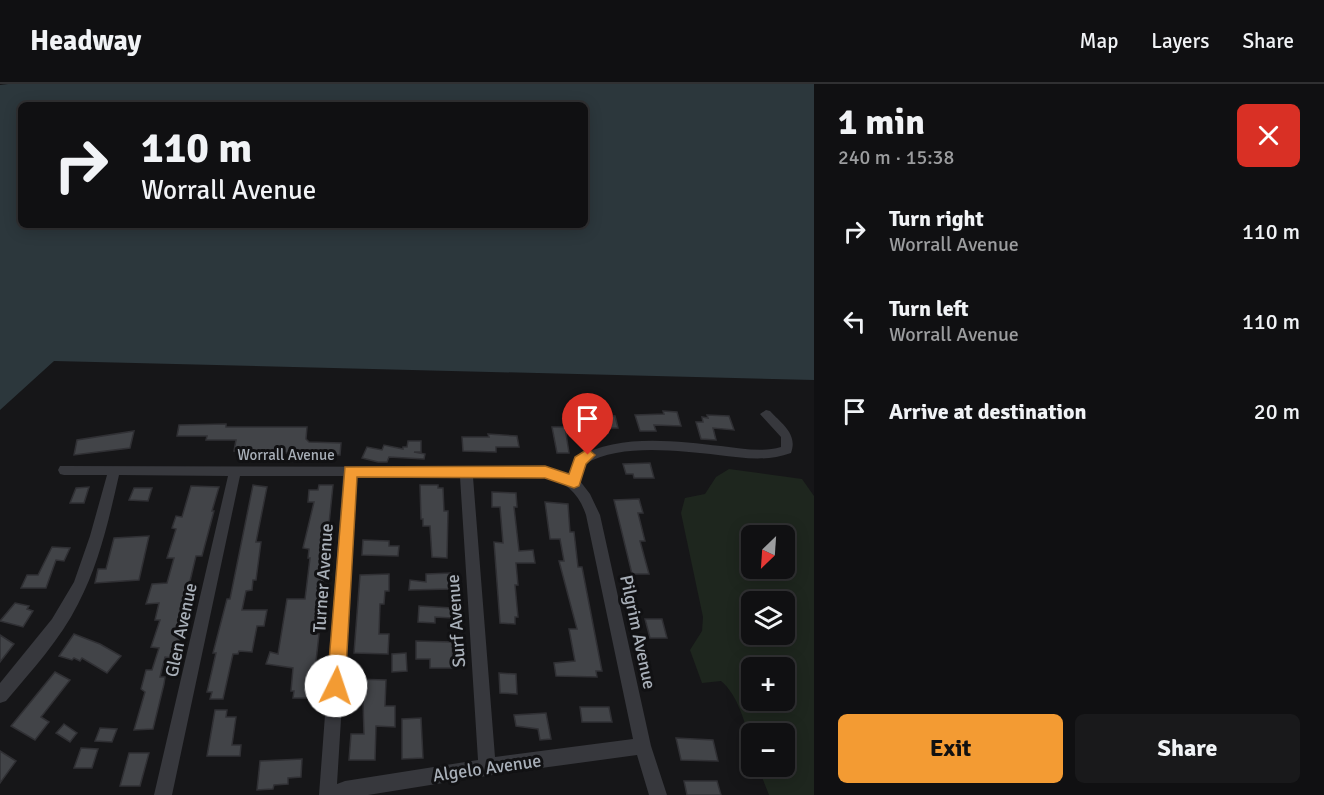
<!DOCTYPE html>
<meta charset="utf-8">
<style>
:root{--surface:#101012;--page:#19191b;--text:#f1f3f6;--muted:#9c9d9f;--line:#303032;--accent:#f39b33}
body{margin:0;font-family:Signika,sans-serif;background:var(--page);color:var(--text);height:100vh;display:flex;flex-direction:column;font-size:22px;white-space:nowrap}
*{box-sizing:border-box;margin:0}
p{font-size:20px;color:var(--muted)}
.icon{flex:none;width:33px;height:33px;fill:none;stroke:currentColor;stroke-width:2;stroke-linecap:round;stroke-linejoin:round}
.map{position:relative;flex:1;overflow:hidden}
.drawer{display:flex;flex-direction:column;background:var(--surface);width:510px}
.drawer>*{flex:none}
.top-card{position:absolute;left:18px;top:18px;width:570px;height:126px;border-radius:9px;box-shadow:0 3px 15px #0003,0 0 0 2px var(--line);background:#101012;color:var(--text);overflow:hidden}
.needle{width:39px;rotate:205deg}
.controls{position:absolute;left:741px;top:441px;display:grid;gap:12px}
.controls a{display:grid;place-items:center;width:54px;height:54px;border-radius:9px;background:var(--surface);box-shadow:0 3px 15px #0003,0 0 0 2px var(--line);font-size:30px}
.pin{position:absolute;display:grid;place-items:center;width:51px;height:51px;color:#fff;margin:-62px -26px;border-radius:50% 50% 50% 0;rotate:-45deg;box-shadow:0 0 6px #0007}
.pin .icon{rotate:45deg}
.me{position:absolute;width:66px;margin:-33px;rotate:4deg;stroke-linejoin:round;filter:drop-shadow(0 0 4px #0008)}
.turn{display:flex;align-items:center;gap:21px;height:126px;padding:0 24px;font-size:27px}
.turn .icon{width:78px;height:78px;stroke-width:2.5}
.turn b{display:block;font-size:42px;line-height:51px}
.round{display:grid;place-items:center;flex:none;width:63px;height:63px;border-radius:9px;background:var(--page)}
.headline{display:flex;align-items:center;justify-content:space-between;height:102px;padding:0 24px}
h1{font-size:36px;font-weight:700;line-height:45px}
.cta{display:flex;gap:12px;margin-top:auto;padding:12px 24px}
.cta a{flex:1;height:69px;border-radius:9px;background:var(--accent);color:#111;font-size:24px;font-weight:700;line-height:69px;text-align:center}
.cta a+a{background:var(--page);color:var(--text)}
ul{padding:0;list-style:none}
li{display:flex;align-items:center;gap:18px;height:90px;padding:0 24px}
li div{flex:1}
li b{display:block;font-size:22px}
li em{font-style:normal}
header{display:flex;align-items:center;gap:36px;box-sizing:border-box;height:84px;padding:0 30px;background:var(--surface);border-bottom:2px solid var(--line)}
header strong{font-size:28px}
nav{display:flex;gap:33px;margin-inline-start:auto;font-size:21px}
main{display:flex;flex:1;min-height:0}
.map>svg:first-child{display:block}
.green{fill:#1e261e;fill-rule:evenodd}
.water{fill:#2c373c;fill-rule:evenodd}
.building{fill:#424448;stroke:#303034;stroke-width:1.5}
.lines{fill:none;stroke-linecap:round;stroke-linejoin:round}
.minor{fill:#37383d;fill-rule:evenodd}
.route{fill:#f39b33;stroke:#9e6521;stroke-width:1.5}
.labels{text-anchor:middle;stroke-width:6;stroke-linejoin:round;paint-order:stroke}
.street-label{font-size:15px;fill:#a8afb8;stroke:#111113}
.near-street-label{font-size:18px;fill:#a8afb8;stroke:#111113}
</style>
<header>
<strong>Headway</strong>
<nav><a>Map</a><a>Layers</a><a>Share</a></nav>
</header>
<main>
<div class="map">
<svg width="814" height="711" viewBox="0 0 814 711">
<rect width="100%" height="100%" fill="#161618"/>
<path class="green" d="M729,385L802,395L814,412V711H769L758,683L784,682V650H752L751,660C745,639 738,611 721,597L702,599L690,566L702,547L703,533L681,429L685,414L705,410L716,393ZM752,452H784V484H752ZM752,518H784V550H752ZM752,584H784V616H752Z"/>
<path class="water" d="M8,0H814V296L54,277L0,326V1ZM21,21H585V141H21Z"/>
<g class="building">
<polygon points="663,327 677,328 681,342 654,341 656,347 640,347 635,331 664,330"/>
<polygon points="599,331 615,332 618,344 606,344 608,349 575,350 572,334 600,334"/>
<polygon points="707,331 729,332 734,346 713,344 716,356 701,355 696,338 703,338 702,333 708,334"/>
<polygon points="226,340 226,343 307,343 306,355 309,358 341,359 340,371 234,367 236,356 206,356 207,352 177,352 179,341"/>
<polygon points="552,343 565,343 569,369 557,369"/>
<polygon points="134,347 130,364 74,371 77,356"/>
<polygon points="488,350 517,352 519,363 496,363 496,368 463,367 462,353 489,353"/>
<polygon points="408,357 421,357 421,368 414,368 425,370 424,375 389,373 387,378 378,378 362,374 367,363 382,366 384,361 403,365 403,363 407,363"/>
<polygon points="650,379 654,394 634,394 633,390 626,390 623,380"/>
<polygon points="253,401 267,403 256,458 261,458 256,496 253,496 252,506 246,507 242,526 267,526 264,542 257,542 252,568 239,567 238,570 233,570 223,615 210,615 212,608 207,608 216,569 213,569 227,515 230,515"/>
<polygon points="319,401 333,401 322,508 319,528 316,528 314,550 319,550 312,614 293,614 294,607 291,607 293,584 266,580 270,568 278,570 287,515 305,515 310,474 308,474 309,465 303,464 314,418 308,418 309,406 318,406"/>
<polygon points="420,401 438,401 438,404 443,404 444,427 448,427 447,474 432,473 430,442 423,442 423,435 421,435"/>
<polygon points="191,402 219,403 212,427 214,427 202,472 196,472 185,518 188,518 185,538 174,574 165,573 160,593 165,593 164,600 153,645 134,646 145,608 141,605 146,586 152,586 159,564 151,563 160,536 155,536 159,519 146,520 152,500 167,499 174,474 167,474 176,445 172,444 176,432 182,433"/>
<polygon points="89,403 84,419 70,419 76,404"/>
<polygon points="134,404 152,404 148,417 129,416"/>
<polygon points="492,408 516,409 517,423 514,423 519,467 533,466 535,479 516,479 518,501 515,501 518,533 515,533 515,540 500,539 494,458 503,459 500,423 492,423"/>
<polygon points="639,415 643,429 638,429 645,457 640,457 649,490 632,490 614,416"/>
<polygon points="545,418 568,420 570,448 574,448 578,483 582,483 602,587 596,587 597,593 556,592 554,579 575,577 569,545 577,545 559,477 564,477 560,455 550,455"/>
<polygon points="149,452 139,496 95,499 98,485 106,485 114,454"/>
<polygon points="363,456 389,457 389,462 399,462 398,472 362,471"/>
<polygon points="52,463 70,464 64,477 56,476 46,504 21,504 27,491 38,491"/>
<polygon points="451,489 452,505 409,506 410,496 426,498 426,490"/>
<polygon points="389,490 389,507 385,507 384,520 380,520 379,550 389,550 388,570 354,569 360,491"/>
<polygon points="15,519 29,522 27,525 33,527 23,543 0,537"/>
<polygon points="419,522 452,524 452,534 435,533 435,539 418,538"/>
<polygon points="645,535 662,535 667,554 650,554"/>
<polygon points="74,550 100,560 121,572 107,589 82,574 80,577 74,574 72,576 59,572"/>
<polygon points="0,551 14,560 0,578"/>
<polygon points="416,557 452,558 453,584 430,584 430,575 416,575"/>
<polygon points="406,569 407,587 392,588 392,570"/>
<polygon points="55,588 70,596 41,633 49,638 35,656 11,642"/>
<polygon points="499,589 516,590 517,610 500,609"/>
<polygon points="354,595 386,596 385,622 395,622 395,643 376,642 375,676 349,676 351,650 364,650 363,617 352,617"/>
<polygon points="580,623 609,623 612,638 582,638"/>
<polygon points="215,626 227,626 226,633 236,633 232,661 241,661 240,672 207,672"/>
<polygon points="546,629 551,655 540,656 538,645 516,642 514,631"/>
<polygon points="421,634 423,674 402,675 402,635"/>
<polygon points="64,640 77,649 70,658 56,649"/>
<polygon points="100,644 117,645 112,658 95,657"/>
<polygon points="676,654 713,656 718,677 681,676"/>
<polygon points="81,664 98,665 92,684 74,684"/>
<polygon points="0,667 16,677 0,699"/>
<polygon points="129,669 149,669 140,702 120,702"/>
<polygon points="302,675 301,693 288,694 288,700 274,701 273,705 257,706 260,677"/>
<polygon points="684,697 717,697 721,711 687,711"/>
</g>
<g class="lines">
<path class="minor" d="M766,326L770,327C782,340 798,350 791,369C766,378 744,374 718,371C678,367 621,359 585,380L580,397L590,410L600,431L651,662L667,711H649L637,671L505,689L368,711H319L343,392H240L172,711H154L228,392L119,391C109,435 99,480 78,520C60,556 32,586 6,617L0,619V599L52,535L74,498L90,452L107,391H64L60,390L58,386L60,382L545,383L570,390L576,374C618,349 675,357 721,362C741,364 761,369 781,363V353L760,330ZM356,392L460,393L478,676L345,697L337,700ZM473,393H545C567,398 579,410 586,431L633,655L495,673Z"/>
</g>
<polygon class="route" points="588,365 595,371 586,380 579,402 574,404 545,394 357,393 345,602 342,608 336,611 329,608 327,602 345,383 545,382 569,390 575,373"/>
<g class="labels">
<g class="street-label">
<text x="286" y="376">Worrall Avenue</text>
</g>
<g class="near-street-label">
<text transform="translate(323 494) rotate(-86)" y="6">Turner Avenue</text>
<text transform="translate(456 537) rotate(-94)" y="6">Surf Avenue</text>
<text transform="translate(181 546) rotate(-78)" y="6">Glen Avenue</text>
<text transform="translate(638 548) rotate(78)" y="6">Pilgrim Avenue</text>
<text transform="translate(487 684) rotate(-8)" y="6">Algelo Avenue</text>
</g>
</g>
</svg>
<div class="controls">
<a><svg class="needle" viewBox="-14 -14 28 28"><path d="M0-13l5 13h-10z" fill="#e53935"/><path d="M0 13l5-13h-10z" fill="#9c9d9f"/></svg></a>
<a><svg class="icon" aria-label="layers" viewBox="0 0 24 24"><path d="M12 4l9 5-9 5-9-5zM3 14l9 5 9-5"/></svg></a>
<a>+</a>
<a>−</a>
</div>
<div class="pin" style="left:588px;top:371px;background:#d93025"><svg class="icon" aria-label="arrive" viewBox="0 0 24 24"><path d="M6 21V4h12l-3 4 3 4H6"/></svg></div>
<svg class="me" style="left:336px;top:602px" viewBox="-20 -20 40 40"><circle r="19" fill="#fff"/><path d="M0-13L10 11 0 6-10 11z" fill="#f39b33"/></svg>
<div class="top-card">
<div class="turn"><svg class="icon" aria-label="right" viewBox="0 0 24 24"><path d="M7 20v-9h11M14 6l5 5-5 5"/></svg><div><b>110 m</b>Worrall Avenue</div></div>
</div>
</div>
<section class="drawer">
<div class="headline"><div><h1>1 min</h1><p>240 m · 15:38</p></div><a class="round" style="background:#d93025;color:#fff"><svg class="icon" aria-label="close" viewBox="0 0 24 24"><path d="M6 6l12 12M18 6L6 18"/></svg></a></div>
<ul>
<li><svg class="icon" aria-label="right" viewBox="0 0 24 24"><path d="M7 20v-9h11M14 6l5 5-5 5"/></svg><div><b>Turn right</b><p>Worrall Avenue</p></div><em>110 m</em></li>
<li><svg class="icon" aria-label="left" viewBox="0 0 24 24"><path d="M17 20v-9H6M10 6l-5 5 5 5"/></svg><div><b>Turn left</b><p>Worrall Avenue</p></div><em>110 m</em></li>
<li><svg class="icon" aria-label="arrive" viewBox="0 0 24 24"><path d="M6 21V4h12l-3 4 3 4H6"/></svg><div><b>Arrive at destination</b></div><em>20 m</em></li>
</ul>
<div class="cta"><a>Exit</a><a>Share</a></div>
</section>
</main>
